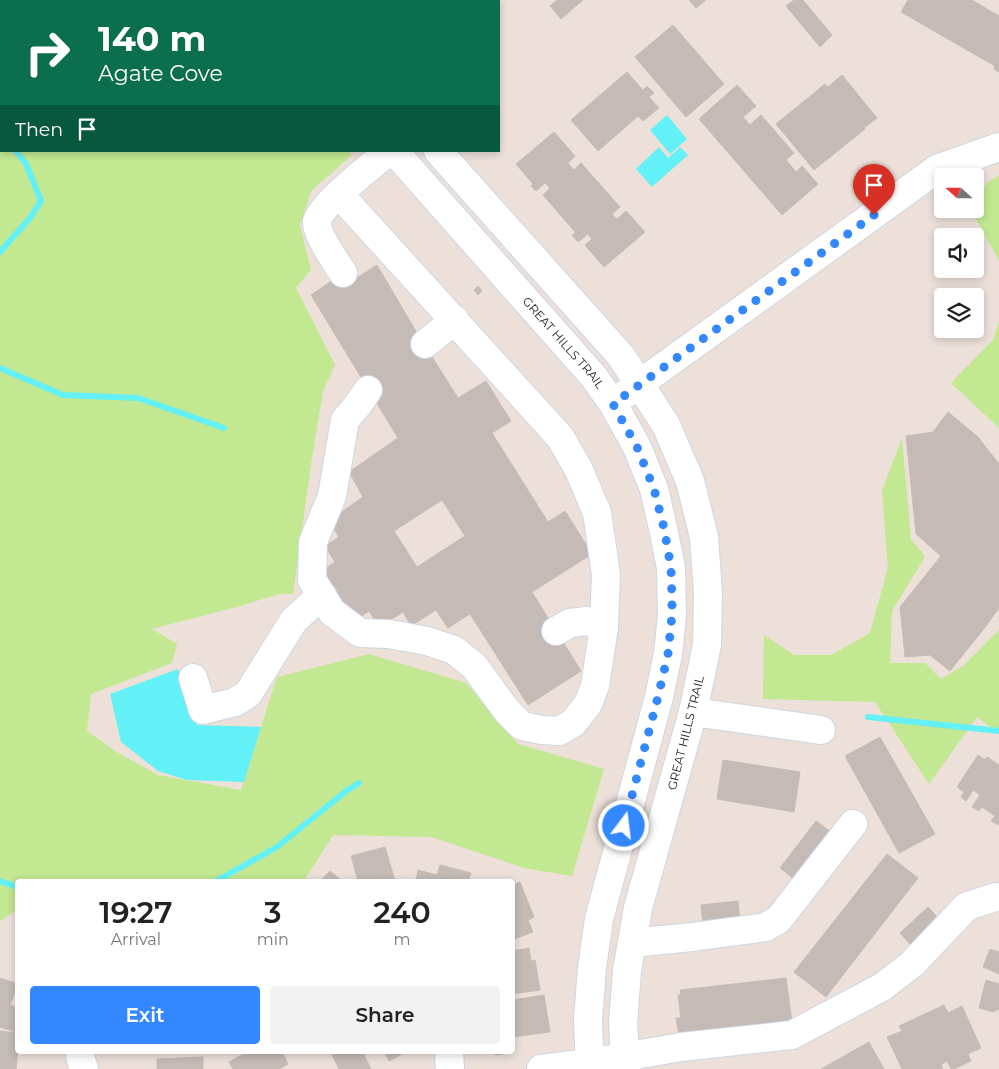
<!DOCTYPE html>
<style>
:root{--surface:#fff;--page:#f2f2f2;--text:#222;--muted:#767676;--accent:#3387ff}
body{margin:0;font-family:Montserrat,sans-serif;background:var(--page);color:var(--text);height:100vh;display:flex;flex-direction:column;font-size:19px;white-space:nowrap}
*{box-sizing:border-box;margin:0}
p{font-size:16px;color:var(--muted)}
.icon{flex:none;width:28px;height:28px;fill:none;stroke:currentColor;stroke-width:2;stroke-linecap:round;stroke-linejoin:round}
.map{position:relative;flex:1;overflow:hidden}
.panel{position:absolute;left:15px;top:879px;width:500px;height:175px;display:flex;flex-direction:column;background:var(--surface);border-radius:5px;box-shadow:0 2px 8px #0003}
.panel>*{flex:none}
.guide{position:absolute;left:0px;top:0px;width:500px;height:152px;box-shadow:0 2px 8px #0003;background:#0b6e4f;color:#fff;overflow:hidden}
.needle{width:32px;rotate:291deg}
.fabs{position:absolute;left:934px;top:168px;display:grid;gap:10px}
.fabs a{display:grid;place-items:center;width:50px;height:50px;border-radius:5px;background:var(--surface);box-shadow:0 2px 8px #0003;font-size:25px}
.pin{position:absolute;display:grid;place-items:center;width:42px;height:42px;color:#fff;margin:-51px -21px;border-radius:50% 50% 50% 0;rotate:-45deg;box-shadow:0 0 5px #0007}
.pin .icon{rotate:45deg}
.me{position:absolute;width:55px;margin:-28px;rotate:15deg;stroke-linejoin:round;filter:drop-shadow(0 0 4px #0008)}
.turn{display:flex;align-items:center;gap:18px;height:105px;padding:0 15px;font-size:22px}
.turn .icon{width:65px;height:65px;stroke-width:2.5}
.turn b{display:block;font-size:35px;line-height:42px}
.then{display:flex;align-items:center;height:48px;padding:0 15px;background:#0003;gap:10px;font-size:19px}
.eta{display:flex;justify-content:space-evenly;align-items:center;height:85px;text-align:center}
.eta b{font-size:30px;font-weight:600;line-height:35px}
.button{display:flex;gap:10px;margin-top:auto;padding:10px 15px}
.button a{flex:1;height:58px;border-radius:5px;background:var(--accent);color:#fff;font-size:20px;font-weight:600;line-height:58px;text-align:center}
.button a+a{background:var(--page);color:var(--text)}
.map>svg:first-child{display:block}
.green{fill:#c2e891}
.water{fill:#63f1f7}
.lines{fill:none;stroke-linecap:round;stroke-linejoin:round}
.stream{stroke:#63f1f7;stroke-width:6}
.building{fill:#c4bab6;stroke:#c8bcb3;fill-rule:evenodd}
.minor-tunnel{stroke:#c5bbb6;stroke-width:28;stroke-dasharray:28 14;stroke-linecap:butt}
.minor-casing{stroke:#ced7e3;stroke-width:30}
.minor{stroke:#fff;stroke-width:28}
.route{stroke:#3387ff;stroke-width:9;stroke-dasharray:0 16.2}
.labels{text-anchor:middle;stroke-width:4;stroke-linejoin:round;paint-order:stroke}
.street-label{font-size:12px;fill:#292929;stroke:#fff}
</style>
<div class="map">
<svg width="999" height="1069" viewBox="0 0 999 1069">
<rect width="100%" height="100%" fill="#ece0d9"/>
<g class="green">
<polygon points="0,0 125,0 126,1 1,1 1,151 349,151 352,155 311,191 300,225 311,270 296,288 335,365 323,391 312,458 293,594 279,594 240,606 152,629 177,644 172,663 91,694 87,731 115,751 158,775 241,790 277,677 369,654 466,683 518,744 604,769 572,876 524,868 431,837 333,835 304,881 18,881 17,910 0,921"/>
<polygon points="999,175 999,261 971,209 975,209 975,202 987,183"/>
<polygon points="999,321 999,428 951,383 993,340"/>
<polygon points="902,438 911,539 925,557 892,611 890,663 925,663 941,679 963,666 999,630 999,733 977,717 929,784 875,702 763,699 764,635 794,655 831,655 870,633 888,567 882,491"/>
</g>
<g class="water">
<polygon points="667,115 687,139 670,154 650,130"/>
<polygon points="659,147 668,158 680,147 688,155 652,187 636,169"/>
<polygon points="178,669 197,725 261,727 244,782 187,780 158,771 121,742 110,694"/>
</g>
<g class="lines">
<g class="stream">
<polyline points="0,95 1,92"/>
<polyline points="0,130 1,133"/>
<polyline points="0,252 30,218 41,201 26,164 16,151"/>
<polyline points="0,368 63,395 138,398 224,428"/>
<polyline points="868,717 999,731"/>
<polyline points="0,881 18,887"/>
<polyline points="216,881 277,847 346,791 359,783"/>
</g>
</g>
<g class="building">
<polygon points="377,0 407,0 405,1 378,1"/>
<polygon points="557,0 583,0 561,19 550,6"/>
<polygon points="689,0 706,0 696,8"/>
<polygon points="794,0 803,0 832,35 820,47 786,6"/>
<polygon points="908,0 972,0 999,16 999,72 994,69 995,66 901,12"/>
<polygon points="673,25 724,84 686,117 635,57"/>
<polygon points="627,72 643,90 647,86 654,93 649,97 659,108 643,121 638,116 598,151 571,120"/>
<polygon points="842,75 877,118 864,128 865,129 814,170 776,124 825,84 828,87"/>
<polygon points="737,85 756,106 743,117 750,125 761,115 794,153 786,160 796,172 802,166 818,184 782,215 699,119"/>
<polygon points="554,132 575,156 568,163 574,170 581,163 620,207 612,214 617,219 626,211 645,232 604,267 585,245 592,239 588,234 578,242 572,235 576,233 543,195 550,188 545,183 536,191 531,186 533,184 516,164"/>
<path d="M377,265L417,333L458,398L486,381L511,421L492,433L548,522L565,511L592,554L532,592L581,671L528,705L470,614L448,628L436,610L411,626L403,612L379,627L369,611L351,623L319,573L335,562L325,546L339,537L329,521L363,497L349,472L398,438L311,295L343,273L355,279ZM442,500L465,536L417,567L394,531Z"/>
<polygon points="478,286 482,291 478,295 474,290"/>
<polygon points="948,412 978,437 999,464 999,608 986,626 950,671 930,655 905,657 900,607 941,556 916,534 906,436 933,432"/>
<polygon points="880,737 935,834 899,853 845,756"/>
<polygon points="978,755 985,760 987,757 999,765 999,823 998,825 991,821 995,816 982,807 979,811 972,807 980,795 973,790 966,801 961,797 964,792 957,787"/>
<polygon points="723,760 800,772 794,812 717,799"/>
<polygon points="816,821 831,832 794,879 780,868"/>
<polygon points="385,847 395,881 358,881 351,856"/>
<polygon points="887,854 918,878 826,997 794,972"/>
<polygon points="440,865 471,873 468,881 416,881 418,870 437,875"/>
<polygon points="330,871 342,881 320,881"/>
<polygon points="520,882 534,917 528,920 533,932 512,940 512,885"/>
<polygon points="738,901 740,921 703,925 701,905"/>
<polygon points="928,907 941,921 913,947 900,933"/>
<polygon points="529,948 531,961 535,960 540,990 512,994 512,951"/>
<polygon points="990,949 999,952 999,974 983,967"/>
<polygon points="0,978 18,984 10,1005 18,1008 18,1028 16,1032 0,1027"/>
<polygon points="786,978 792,1022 679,1036 676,1018 681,1018 678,995 681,995 680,990"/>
<polygon points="986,980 999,984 999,1009 993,1012 979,1008"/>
<polygon points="544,995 550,1032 512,1037 512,1000"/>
<polygon points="944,1005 948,1013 962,1006 981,1048 968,1054 971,1061 954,1069 951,1069 947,1061 941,1065 943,1069 902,1069 887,1037 902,1031 899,1026"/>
<polygon points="0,1031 18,1033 18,1051 16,1069 0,1069"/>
<polygon points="512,1038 514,1052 495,1055 494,1051 512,1051"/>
<polygon points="869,1042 884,1069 821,1069"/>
<polygon points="249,1051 282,1051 288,1064 279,1069 233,1069 229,1062"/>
<polygon points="330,1051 371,1051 364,1055 371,1069 339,1069"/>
<polygon points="384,1051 408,1051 389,1061"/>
<polygon points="203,1057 203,1069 157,1069 157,1059"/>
</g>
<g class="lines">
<polyline class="minor-tunnel" points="368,390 425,344"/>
<g class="minor-casing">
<g id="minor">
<polyline points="260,0 261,1"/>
<polyline points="303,0 304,1"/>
<path id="s1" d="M394,151L594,377L613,404L637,447L654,489L663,528L671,568L672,615L668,654L659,697L599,919L592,968L588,1020L590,1069"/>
<polyline points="438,151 621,356 666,425 690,481 704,537 708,593 707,645 693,712 638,908 627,971 623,1023 626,1069"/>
<polyline points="339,194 560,437 579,470 597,513 606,574 604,627 595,686 588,704 573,723 559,731 542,730 522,726 507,711 474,666 454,650 427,641 389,634 360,633 332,612 312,580 313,542 332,496 345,420 357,406 368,390"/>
<path d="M343,273C336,262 316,234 317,222C319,206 375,163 389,151"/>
<polyline points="425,344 455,320"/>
<polyline points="624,395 937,169 999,147"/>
<polyline points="556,631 570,623 587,621 604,627"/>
<polyline points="193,678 203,710 235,702 248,694 294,620 322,595"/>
<polyline points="693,712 821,730"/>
<polyline points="632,943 692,937 766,927 779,919 853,824"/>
<polyline points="449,1051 450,1069"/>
<polyline points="80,1056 84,1069"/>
<polyline points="541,1069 589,1063 681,1047 792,1035 882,987 912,964 967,906 996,897 999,897"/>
</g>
</g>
<use href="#minor" class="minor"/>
</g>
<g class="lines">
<polyline class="route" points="624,826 658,697 668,654 672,615 672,600 671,568 664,528 654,489 637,447 613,404 874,215"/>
</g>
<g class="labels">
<g class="street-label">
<text dy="4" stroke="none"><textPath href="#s1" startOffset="256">GREAT HILLS TRAIL</textPath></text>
<text transform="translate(686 733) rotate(-76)" y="4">GREAT HILLS TRAIL</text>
</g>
</g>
</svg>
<div class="fabs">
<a><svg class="needle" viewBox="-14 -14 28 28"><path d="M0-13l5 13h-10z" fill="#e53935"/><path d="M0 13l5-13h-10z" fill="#767676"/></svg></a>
<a><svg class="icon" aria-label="sound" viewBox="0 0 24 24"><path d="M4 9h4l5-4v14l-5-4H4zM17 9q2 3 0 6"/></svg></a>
<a><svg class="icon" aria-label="layers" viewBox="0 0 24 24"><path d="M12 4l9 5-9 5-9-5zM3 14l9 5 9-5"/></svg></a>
</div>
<div class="pin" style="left:874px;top:215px;background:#d93025"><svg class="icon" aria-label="arrive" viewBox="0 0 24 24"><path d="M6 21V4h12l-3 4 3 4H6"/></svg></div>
<svg class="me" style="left:624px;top:826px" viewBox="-20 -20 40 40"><circle r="17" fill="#3387ff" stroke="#fff" stroke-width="3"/><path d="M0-11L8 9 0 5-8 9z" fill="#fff"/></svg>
<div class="guide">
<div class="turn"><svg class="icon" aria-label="right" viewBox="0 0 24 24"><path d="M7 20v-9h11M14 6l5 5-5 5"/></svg><div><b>140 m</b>Agate Cove</div></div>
<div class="then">Then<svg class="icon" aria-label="arrive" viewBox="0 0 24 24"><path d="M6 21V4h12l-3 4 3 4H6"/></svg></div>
</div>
<section class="panel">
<div class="eta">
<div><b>19:27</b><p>Arrival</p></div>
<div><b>3</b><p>min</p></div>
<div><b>240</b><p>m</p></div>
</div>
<div class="button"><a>Exit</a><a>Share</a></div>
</section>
</div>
